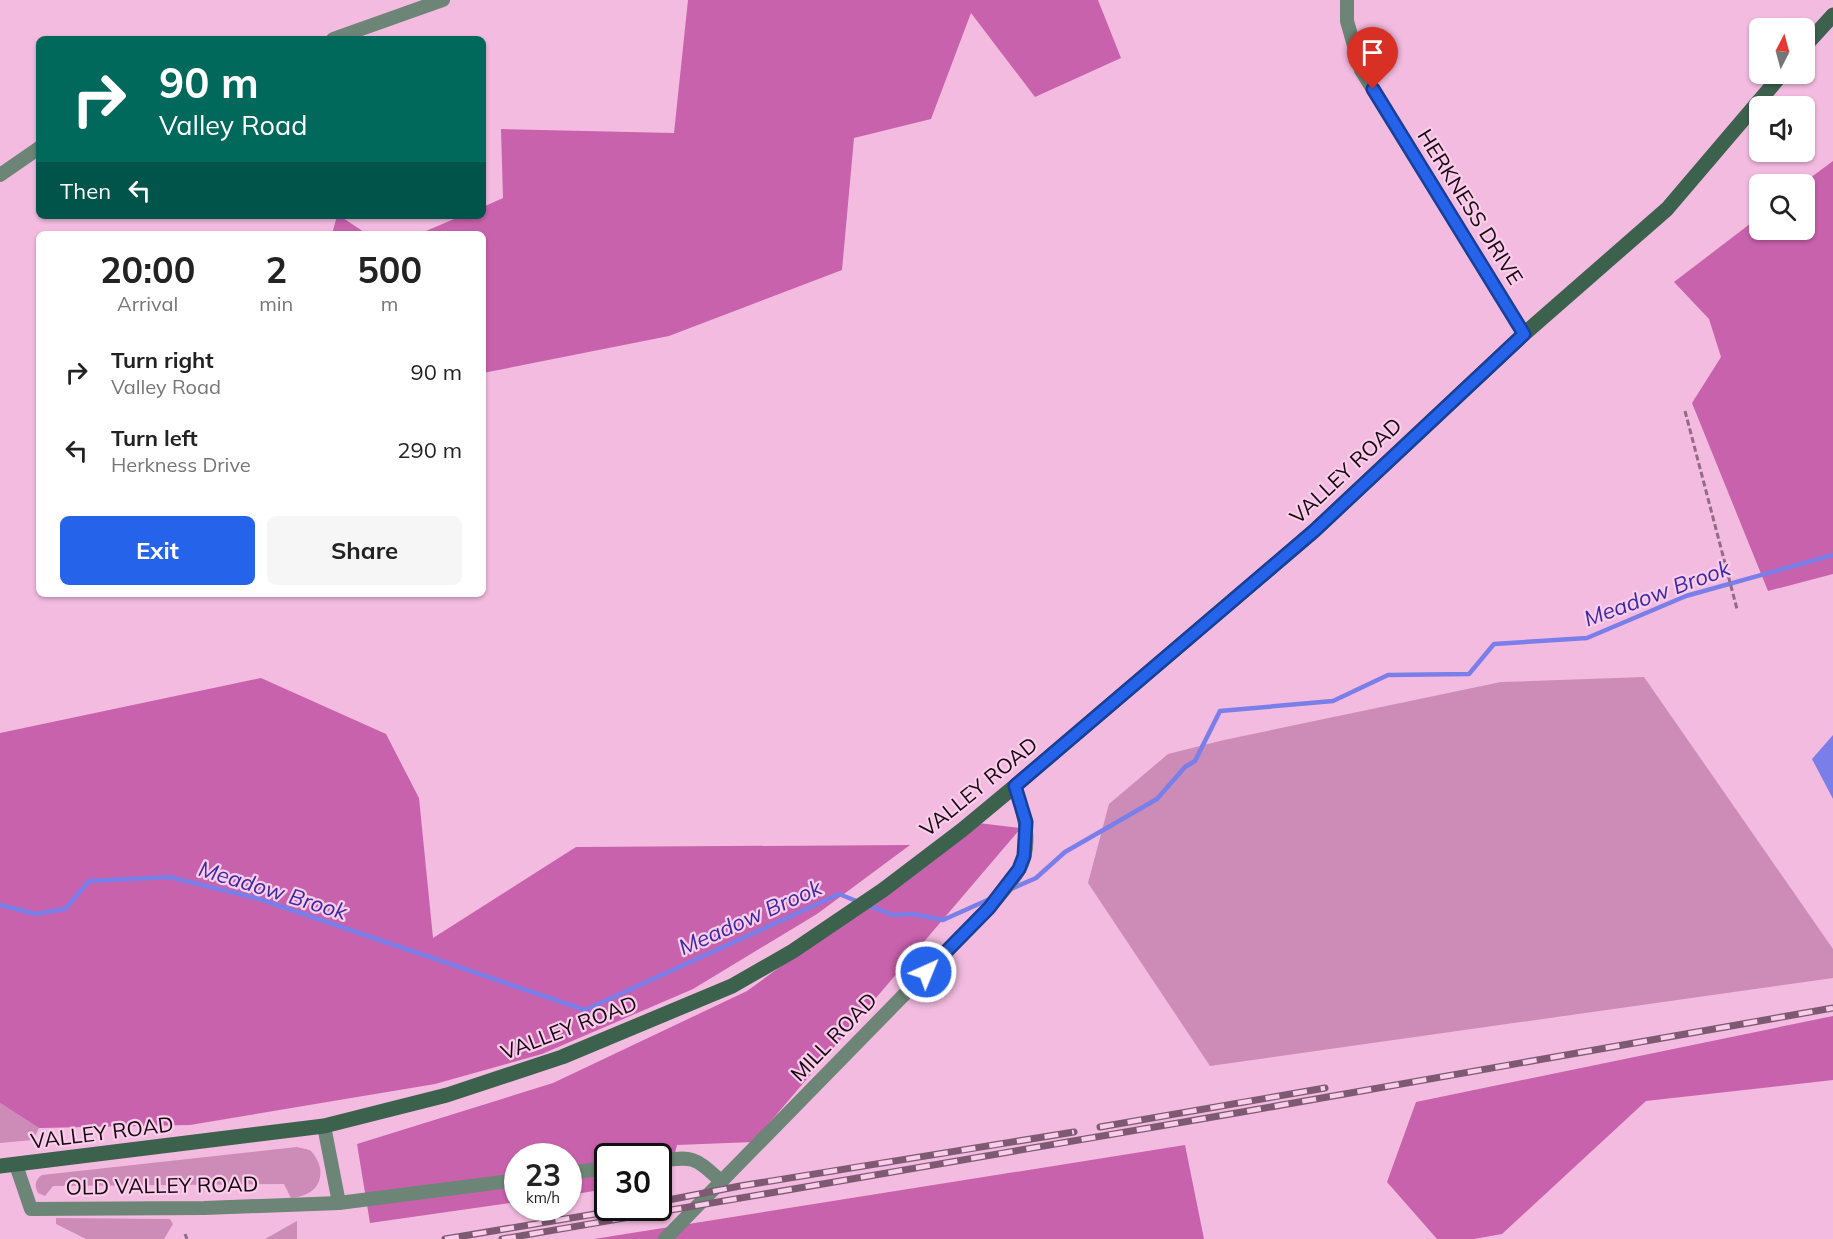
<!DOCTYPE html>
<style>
:root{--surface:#fff;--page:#f6f6f6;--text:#222;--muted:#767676;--accent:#2563eb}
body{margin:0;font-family:Mulish,sans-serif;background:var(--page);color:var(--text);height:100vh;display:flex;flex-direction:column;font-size:22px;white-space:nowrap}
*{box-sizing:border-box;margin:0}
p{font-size:20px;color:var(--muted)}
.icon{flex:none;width:33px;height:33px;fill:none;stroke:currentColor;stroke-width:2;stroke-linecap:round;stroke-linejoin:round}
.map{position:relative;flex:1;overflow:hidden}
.drawer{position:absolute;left:36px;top:231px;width:450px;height:366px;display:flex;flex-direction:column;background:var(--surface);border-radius:9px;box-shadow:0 2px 4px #0004}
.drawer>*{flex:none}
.banner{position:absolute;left:36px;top:36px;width:450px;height:183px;border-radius:9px;box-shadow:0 2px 4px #0004;background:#00695c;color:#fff;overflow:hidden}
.needle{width:39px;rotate:6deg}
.fabs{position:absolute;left:1749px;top:18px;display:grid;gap:12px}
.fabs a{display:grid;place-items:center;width:66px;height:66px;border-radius:9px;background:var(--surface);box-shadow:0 2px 4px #0004;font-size:30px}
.speed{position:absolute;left:504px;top:1143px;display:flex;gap:12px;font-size:30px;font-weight:700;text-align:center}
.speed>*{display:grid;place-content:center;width:78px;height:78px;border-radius:50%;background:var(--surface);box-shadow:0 2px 4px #0004;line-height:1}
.speed small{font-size:15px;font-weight:400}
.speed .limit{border:3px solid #111;border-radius:9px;background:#fff;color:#111}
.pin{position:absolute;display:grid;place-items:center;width:51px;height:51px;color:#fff;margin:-62px -26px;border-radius:50% 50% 50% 0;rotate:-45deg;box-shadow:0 0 6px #0007}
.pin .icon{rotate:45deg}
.me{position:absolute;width:66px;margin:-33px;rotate:44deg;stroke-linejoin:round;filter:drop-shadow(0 0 4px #0008)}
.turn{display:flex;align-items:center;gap:21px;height:126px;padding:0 24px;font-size:27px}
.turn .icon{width:78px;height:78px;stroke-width:2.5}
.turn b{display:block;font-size:42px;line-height:51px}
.then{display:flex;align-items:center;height:57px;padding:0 24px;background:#0003;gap:12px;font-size:22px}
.eta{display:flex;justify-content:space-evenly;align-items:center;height:102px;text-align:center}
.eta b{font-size:36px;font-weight:700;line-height:42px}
.button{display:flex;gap:12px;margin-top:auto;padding:12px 24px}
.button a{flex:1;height:69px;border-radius:9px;background:var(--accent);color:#fff;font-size:24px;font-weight:700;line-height:69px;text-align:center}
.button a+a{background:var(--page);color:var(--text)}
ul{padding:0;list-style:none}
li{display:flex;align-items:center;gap:18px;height:78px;padding:0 24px}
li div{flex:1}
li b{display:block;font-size:22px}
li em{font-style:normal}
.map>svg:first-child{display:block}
.green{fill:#cc8cb7}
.forest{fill:#c962ac}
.water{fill:#7a7ee9}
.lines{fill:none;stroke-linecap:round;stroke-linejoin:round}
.stream{stroke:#7a7ee9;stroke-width:4.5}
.path{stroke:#926b85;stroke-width:3;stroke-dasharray:6 3;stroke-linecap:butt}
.street{stroke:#6c8576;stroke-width:14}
.secondary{stroke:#3c614d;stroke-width:15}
.rail-casing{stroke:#7e5a72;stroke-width:7}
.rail{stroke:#facdea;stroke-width:4.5;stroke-dasharray:14;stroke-linecap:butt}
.route-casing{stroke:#184099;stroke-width:15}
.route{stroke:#2563eb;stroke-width:10}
.labels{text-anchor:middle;stroke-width:4.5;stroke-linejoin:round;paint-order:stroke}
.street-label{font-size:21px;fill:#160511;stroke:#facdea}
.water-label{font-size:22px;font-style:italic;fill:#3a29a6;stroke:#facdea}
</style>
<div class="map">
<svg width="1833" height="1239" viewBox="0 0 1833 1239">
<rect width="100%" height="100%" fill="#f3bbe0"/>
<g class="green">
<polygon points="1644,677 1833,949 1833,978 1210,1066 1088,883 1109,804 1168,754 1224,740 1501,682"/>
<polygon points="0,1103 39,1128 33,1140 0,1143"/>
<path d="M297,1147C301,1148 308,1149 311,1151C315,1155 319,1163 320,1168C323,1188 308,1196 291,1198L284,1184L53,1186L45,1196L38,1193C34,1185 35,1180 42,1175Z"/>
<polygon points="56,1218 170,1219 173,1224 164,1239 86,1239 56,1224"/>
<polygon points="297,1221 297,1239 265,1239"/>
</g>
<g class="forest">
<polygon points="688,0 1098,0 1121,58 1035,97 971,13 931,119 854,138 842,270 669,336 483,373 483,234 419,234 461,216 483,216 483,207 503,198 501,129 674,133"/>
<polygon points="1833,161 1833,574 1768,591 1692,403 1721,357 1709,319 1674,282 1759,217 1760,230 1804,230 1804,184 1802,184"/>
<polygon points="337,216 340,216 367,234 332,234"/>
<polygon points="261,678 386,734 419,798 433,938 576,847 910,845 817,914 693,989 542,1054 435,1084 190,1125 39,1128 0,1103 0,733"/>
<polygon points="978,823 1021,828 753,1142 677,1145 668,1180 659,1182 658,1156 608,1156 607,1189 569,1195 568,1156 518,1156 517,1202 370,1223 357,1144 553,1083 747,991"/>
<polygon points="1833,1016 1833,1080 1646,1101 1502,1234 1474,1239 1437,1239 1387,1182 1416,1102"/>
<polygon points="1185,1145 1204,1239 594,1239"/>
</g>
<polygon class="water" points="1833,735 1833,799 1812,759"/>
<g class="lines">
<g class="stream">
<polyline points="1011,889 1036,878 1065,852 1157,799 1185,767 1195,761 1220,711 1333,701 1388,675 1469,674 1494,644 1587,638 1686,596 1833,555"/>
<polyline points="0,905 35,914 65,909 89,881 169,877 256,898 585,1010 839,894 859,902"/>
<polyline points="867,905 893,915 913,914 943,920 992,898"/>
</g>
<g class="path">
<polyline points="1685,411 1737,609"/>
<polyline points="185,1234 187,1239"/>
</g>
<g class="street">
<polyline points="1347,0 1347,21 1361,70 1524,334"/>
<polyline points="333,39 443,0"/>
<polyline points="0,175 39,148"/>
<polyline points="324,1126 339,1203"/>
<path d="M658,1161C695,1156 694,1157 722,1182"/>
<polyline points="16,1165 31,1209 204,1208 339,1203 518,1180"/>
<polyline points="568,1173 608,1168"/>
<path d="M665,1239L989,908C999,896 1011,883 1019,870C1034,844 1023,812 1015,786"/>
</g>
<g class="secondary">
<polyline points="1804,47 1833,15"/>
<polyline points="0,1166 324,1126 447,1095 562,1057 732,986 793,951 883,890 962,830 1015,786 1314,531 1524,334 1667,209 1782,74"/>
</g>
<g class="rail-casing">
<g id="rail">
<polyline points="1100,1127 1325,1088"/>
<polyline points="658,1202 740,1186 1074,1132"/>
<polyline points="445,1239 631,1208"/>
<polyline points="502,1239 1242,1112 1833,1008"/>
</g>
</g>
<use href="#rail" class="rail"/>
</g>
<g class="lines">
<g class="route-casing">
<polyline id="route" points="926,972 989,908 1019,869 1024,856 1026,822 1015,786 1314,531 1524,334 1373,89"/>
</g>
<use href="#route" class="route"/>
</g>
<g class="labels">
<g class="street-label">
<text transform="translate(1470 207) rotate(58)" y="7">HERKNESS DRIVE</text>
<text transform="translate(1346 471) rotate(-43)" y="7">VALLEY ROAD</text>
<text transform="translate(979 787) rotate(-39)" y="7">VALLEY ROAD</text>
<text transform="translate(569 1028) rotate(-21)" y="7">VALLEY ROAD</text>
<text transform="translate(834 1037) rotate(-46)" y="7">MILL ROAD</text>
<text transform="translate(102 1133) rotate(-7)" y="7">VALLEY ROAD</text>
<text transform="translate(162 1186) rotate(-1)" y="7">OLD VALLEY ROAD</text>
</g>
<g class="water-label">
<text transform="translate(1657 593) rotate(-20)" y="8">Meadow Brook</text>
<text transform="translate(273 890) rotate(17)" y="8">Meadow Brook</text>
<text transform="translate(750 917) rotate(-24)" y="8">Meadow Brook</text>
</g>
</g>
</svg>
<div class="fabs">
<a><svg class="needle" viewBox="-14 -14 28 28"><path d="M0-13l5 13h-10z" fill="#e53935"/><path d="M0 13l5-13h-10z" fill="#767676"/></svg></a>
<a><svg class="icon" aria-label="sound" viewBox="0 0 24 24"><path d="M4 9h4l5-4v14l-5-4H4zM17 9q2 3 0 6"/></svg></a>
<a><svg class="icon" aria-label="search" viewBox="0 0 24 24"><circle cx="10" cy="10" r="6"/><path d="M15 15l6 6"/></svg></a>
</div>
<div class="speed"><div>23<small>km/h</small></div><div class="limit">30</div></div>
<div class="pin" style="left:1373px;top:89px;background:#d93025"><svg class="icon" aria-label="arrive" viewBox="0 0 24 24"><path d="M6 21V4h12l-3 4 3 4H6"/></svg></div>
<svg class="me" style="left:926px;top:972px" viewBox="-20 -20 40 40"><circle r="17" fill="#2563eb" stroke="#fff" stroke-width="3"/><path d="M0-11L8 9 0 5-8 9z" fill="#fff"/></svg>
<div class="banner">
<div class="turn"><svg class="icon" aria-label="right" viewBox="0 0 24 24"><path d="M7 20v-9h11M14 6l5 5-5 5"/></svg><div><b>90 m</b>Valley Road</div></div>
<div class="then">Then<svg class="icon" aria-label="left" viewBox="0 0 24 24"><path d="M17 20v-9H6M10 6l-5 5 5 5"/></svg></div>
</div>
<section class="drawer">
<div class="eta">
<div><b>20:00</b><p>Arrival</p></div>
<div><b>2</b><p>min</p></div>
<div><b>500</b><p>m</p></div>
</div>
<ul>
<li><svg class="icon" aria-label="right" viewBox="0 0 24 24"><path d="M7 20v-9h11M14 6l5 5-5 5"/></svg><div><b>Turn right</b><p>Valley Road</p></div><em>90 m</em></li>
<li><svg class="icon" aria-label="left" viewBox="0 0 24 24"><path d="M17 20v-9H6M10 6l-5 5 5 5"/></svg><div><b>Turn left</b><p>Herkness Drive</p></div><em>290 m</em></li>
</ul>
<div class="button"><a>Exit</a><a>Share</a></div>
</section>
</div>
